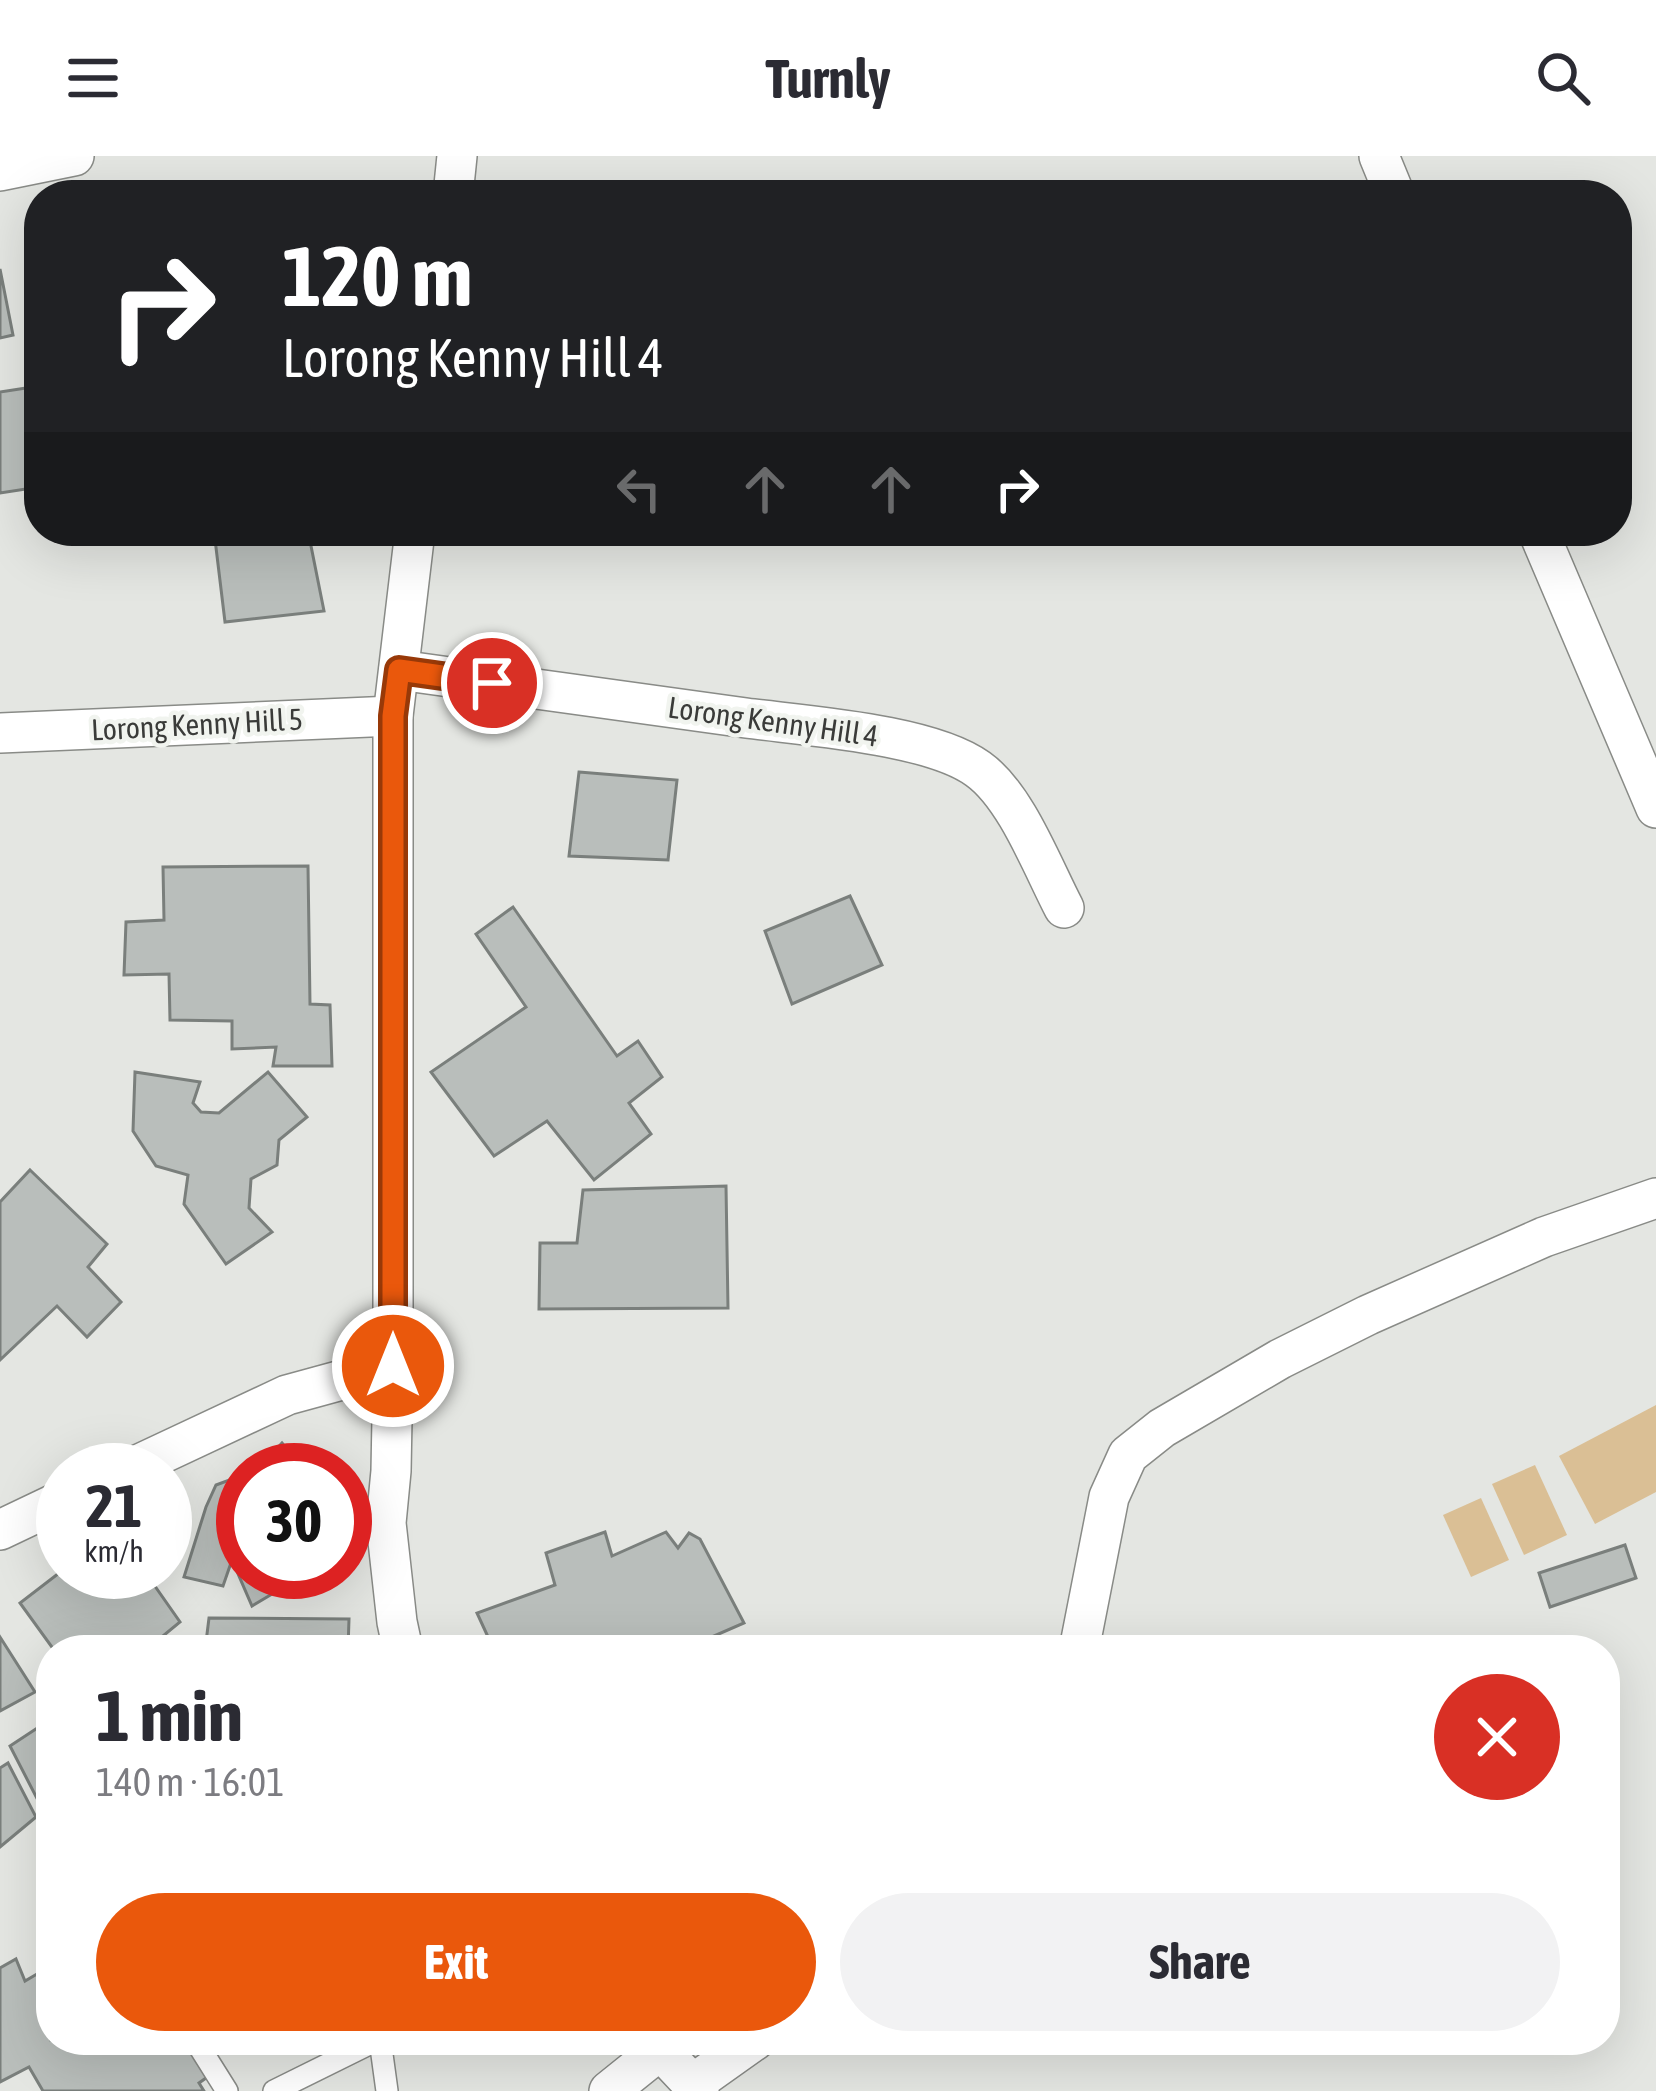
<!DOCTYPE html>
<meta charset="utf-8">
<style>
:root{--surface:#fff;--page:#f2f2f3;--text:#2b2b33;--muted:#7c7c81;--accent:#ea580c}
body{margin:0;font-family:"Asap Condensed",sans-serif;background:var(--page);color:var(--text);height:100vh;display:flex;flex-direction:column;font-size:45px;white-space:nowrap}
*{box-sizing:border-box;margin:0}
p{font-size:39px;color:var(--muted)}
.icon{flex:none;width:66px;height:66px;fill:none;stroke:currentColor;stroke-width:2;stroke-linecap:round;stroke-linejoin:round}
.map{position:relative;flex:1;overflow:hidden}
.side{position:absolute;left:36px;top:1479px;width:1584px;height:420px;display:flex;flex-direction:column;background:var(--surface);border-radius:48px;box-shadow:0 12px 48px #0002}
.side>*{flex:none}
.top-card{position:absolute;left:24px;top:24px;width:1608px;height:366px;border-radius:48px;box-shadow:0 12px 48px #0002;background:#202124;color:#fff;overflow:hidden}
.speed{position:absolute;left:36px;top:1287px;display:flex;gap:24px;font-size:60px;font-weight:700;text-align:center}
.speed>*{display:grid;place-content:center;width:156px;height:156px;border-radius:50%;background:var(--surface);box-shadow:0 12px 48px #0002;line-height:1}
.speed small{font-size:30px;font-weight:400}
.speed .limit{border:18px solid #d22;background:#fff;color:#111}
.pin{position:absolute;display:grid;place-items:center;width:102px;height:102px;color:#fff;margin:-51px;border:6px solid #fff;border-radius:50%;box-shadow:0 3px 12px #0007}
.me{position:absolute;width:132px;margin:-66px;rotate:0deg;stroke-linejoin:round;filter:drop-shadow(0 0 9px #0008)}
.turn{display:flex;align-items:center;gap:42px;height:252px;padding:0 60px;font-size:54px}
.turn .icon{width:156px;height:156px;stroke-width:2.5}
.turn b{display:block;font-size:84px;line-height:102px}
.lanes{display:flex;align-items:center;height:114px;padding:0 60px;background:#0003;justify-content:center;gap:60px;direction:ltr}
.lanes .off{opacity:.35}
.round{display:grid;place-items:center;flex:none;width:126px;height:126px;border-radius:63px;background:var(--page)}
.summary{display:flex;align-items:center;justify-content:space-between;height:204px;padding:0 60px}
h1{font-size:72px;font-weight:700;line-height:90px}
.cta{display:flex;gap:24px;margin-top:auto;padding:24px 60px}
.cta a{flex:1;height:138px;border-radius:72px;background:var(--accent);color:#fff;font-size:48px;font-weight:700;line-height:138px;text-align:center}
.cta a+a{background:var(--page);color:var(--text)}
header{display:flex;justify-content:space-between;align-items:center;height:156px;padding:0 60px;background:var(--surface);font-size:54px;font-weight:700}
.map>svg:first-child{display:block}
.green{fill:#dabf95}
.building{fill:#b9bebb;stroke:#7a7f7c;stroke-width:3}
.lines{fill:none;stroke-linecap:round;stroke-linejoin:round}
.service-casing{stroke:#898b87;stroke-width:24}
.minor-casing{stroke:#898b87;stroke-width:42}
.service{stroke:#fff;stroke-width:21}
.minor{stroke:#fff;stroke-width:39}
.route-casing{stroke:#983908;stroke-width:30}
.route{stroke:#ea580c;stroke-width:21}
.labels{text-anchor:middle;stroke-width:9;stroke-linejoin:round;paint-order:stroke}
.street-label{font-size:30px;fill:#3a3b39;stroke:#f1f4ef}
</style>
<header><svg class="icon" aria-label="menu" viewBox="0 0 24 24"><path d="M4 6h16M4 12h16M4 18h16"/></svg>Turnly<svg class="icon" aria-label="search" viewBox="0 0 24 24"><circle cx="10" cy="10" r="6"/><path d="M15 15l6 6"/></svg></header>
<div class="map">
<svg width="1656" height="1935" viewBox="0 0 1656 1935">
<rect width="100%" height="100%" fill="#e4e6e2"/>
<g class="green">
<polygon points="1656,1249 1656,1336 1595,1368 1559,1300"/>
<polygon points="1535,1309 1567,1379 1524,1399 1492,1328"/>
<polygon points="1481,1342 1509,1404 1471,1421 1443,1359"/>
</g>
<g class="building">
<polygon points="39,87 39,132 29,89"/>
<polygon points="0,113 13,179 0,182"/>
<polygon points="39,230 39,331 0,337 0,236"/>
<polygon points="214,375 308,375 324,455 225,466"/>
<polygon points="579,616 677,624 668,704 569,700"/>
<polygon points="308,710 310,848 330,849 332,910 273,910 276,891 232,893 232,865 170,864 169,818 124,819 126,766 164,764 163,711"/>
<polygon points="850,740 882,809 792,848 765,775"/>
<polygon points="513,751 617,900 638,885 662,921 629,947 651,978 594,1024 547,965 494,1000 431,916 526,851 476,778"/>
<polygon points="135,916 200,926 193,947 201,956 219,957 268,916 307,961 279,984 277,1009 251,1023 249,1052 272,1076 226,1108 184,1048 188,1019 156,1010 133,975"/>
<polygon points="30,1014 107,1088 88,1111 121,1146 87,1181 57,1150 0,1204 0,1046"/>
<polygon points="726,1030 728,1152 539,1153 540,1087 577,1087 583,1034"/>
<polygon points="282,1287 305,1314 257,1314"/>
<polygon points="240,1320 243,1321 243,1416 290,1416 294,1425 252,1450 232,1404 223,1430 184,1421 206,1351 216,1329"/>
<polygon points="605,1376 612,1400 666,1376 678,1392 689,1377 700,1383 744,1467 682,1494 494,1494 477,1457 555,1429 546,1397"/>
<polygon points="1625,1389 1636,1422 1550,1451 1539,1417"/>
<polygon points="63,1414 76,1419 81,1416 145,1416 180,1466 146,1494 54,1494 20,1447"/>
<polygon points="209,1462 349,1463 348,1494 205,1494"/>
<polygon points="0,1481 35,1536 0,1555"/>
<polygon points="51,1563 51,1657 46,1660 10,1590"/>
<polygon points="8,1607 36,1661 0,1691 0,1612"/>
<polygon points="16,1803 25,1825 42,1815 51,1834 51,1884 192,1884 213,1917 199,1927 204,1935 43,1935 29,1911 0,1926 0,1812"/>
</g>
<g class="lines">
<g class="service-casing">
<g id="service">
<polyline points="195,1884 227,1935"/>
<polyline points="380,1884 387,1935"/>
<polyline points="274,1935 377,1884"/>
</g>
</g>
<g class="minor-casing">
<g id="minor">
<polyline points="1379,0 1395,39"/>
<polyline points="0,15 74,0"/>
<polyline points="453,39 457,0"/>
<polyline points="1538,375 1656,652"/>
<path d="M399,514C515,530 630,546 746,562C807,570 930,578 978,613C1016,640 1042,710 1064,752"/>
<polyline points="0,577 393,560"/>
<polyline points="127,1314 287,1239 393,1210"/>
<polyline points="0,1374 63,1344"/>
<polyline points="403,1494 397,1466 386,1367 391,1315 393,1210 393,560 415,375"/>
<polyline points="1079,1494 1109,1341 1128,1299 1162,1272 1280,1203 1368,1159 1544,1081 1656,1042"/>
<polyline points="651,1884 699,1935"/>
<polyline points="693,1928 755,1884"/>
<polyline points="609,1935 660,1894"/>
</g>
</g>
<use href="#service" class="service"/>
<use href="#minor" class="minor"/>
</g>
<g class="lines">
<g class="route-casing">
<polyline id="route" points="393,1210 393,560 399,514 492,527"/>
</g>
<use href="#route" class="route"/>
</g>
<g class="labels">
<g class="street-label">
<text transform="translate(773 566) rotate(8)" y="10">Lorong Kenny Hill 4</text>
<text transform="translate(197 569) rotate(-3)" y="10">Lorong Kenny Hill 5</text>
</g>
</g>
</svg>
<div class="speed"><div>21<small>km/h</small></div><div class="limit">30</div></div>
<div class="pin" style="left:492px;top:527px;background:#d93025"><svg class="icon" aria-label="arrive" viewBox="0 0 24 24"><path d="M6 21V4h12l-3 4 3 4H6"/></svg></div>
<svg class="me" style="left:393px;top:1210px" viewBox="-20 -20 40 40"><circle r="17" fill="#ea580c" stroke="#fff" stroke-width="3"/><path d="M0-11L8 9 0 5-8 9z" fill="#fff"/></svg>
<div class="top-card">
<div class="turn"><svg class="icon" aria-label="right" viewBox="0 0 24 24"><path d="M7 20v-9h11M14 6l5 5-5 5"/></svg><div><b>120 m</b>Lorong Kenny Hill 4</div></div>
<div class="lanes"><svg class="icon off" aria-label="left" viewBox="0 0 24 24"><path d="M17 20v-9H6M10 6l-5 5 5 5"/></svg><svg class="icon off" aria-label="ahead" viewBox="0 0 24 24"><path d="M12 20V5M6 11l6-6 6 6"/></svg><svg class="icon off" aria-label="ahead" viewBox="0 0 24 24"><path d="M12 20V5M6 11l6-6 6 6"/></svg><svg class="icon" aria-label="right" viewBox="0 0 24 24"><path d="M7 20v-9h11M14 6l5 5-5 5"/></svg></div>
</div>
<section class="side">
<div class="summary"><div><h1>1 min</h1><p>140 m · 16:01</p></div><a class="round" style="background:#d93025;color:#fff"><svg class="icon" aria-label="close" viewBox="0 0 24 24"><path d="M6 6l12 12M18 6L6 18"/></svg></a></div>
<div class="cta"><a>Exit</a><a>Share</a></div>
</section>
</div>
